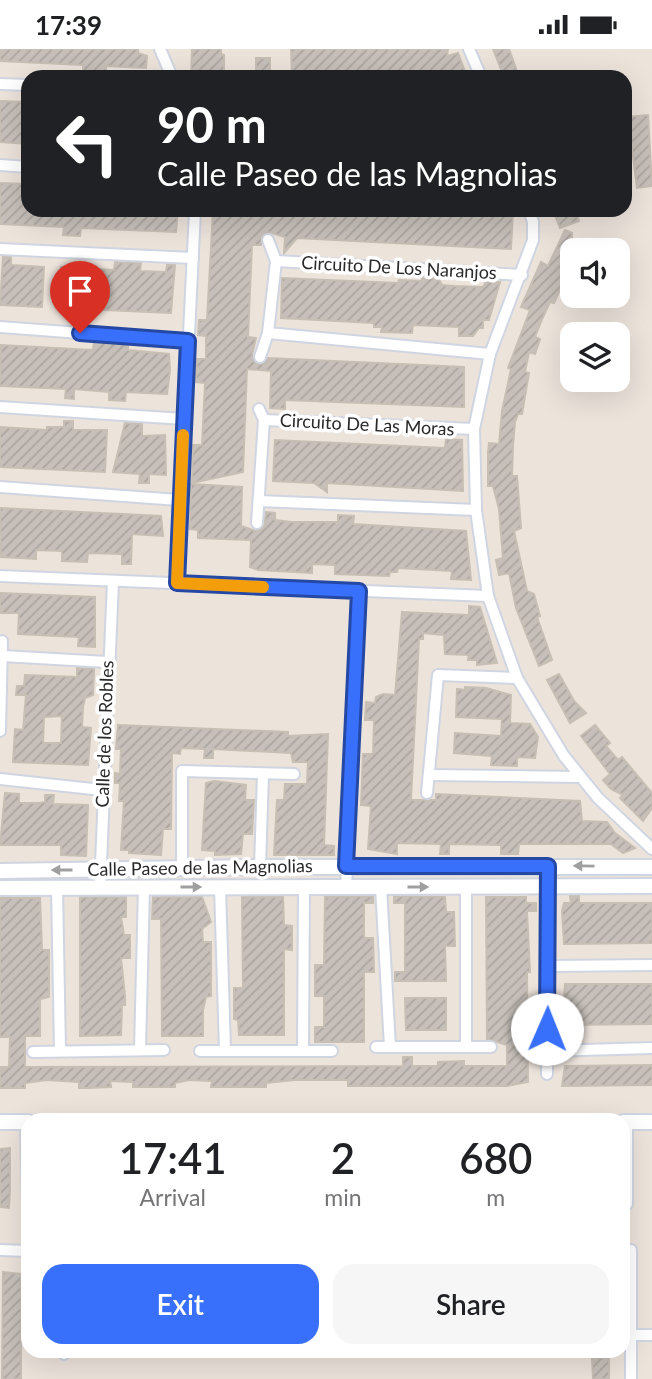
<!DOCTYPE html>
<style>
:root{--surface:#fff;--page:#f6f6f6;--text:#202124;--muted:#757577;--accent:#386ffb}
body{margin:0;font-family:Lato,sans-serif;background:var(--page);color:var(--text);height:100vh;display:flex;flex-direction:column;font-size:26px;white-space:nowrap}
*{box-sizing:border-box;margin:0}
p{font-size:23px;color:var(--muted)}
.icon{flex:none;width:38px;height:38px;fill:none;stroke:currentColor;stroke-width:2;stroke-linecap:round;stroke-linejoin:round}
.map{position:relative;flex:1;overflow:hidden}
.panel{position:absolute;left:21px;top:1064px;width:609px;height:245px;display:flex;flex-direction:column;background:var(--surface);border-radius:21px;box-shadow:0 7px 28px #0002}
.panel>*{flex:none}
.banner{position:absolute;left:21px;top:21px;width:611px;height:147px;border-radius:21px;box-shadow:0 7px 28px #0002;background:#202124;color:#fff;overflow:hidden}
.tools{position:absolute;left:560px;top:189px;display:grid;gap:14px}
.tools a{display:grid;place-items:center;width:70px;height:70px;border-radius:14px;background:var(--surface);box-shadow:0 7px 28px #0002;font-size:35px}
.pin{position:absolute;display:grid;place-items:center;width:60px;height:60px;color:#fff;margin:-72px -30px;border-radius:50% 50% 50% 0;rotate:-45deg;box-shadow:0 0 7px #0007}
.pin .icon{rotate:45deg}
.me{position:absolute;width:77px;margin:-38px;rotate:1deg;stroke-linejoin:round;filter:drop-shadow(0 0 5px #0008)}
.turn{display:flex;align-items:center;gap:24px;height:147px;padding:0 21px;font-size:32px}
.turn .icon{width:91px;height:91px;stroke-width:2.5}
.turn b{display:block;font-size:49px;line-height:60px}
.eta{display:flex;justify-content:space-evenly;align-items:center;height:119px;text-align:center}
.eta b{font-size:42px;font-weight:600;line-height:49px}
.action{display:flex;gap:14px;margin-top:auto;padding:14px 21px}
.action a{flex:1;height:80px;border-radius:21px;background:var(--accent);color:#fff;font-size:28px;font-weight:600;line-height:80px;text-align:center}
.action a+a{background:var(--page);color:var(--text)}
.status{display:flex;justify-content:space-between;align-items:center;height:49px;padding:0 35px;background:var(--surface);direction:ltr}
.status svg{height:19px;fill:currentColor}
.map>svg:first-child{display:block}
.building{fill:url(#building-hatch);stroke:#c7beb4;stroke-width:2;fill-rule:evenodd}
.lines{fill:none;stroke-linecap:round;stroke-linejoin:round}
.minor-casing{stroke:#d0d5e2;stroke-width:14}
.tertiary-casing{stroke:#d0d5e2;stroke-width:18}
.minor{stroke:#fff;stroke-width:10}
.tertiary{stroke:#fff;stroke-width:14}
.oneway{fill:#9f9f9f}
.route-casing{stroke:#2448a3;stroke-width:18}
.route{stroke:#386ffb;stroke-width:12}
.slow{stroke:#f59e0b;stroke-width:12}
.labels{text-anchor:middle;stroke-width:7;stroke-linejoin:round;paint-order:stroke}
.street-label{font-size:18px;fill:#292929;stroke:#fff}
</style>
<div class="status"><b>17:39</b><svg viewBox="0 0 49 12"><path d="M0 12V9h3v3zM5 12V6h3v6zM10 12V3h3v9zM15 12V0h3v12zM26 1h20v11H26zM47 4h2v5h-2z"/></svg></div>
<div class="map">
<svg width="652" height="1330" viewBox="0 0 652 1330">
<defs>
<pattern id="building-hatch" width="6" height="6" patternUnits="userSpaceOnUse" patternTransform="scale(1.75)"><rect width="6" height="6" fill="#c7c0ba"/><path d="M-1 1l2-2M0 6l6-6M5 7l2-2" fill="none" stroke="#aba5a0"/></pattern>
</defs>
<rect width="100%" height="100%" fill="#ece3db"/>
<g class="building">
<polygon points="0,0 138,0 138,4 147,7 146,19 106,17 106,26 83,25 83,16 0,12"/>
<polygon points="192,0 221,0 221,5 224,6 224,28 191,28"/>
<polygon points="291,0 448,0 447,7 458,4 467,28 292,26"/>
<polygon points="493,0 509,0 519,28 504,28"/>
<polygon points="256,9 270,9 270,25 256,24"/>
<polygon points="0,52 28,53 28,95 0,93"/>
<polygon points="648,66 652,137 637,139 628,68"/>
<polygon points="0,134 28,135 28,161 178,161 176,183 81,179 80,187 63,186 64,178 0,175"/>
<polygon points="213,161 513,161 511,200 297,189 284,204 285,188 269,183 262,187 261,196 252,196 248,288 256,289 252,306 255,314 262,315 268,309 464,318 464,358 285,351 285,360 270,359 271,322 247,320 243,423 192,434 193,396 202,396 205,334 196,333 196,325 197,310 206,310 206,287 198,286 199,271 207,271"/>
<polygon points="553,161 575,161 579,172 560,179"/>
<polygon points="565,181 572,184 572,214 554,254 550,253 543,268 535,288 540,290 535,305 529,303 525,323 529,324 522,365 518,365 515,373 513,396 512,427 517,427 521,479 514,482 527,542 534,545 540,567 537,568 552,611 539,617 516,559 509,524 499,526 496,511 503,509 499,460 493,437 488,437 488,404 489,394 499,395 502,362 511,320 508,319 530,261 521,258 541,213 548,217"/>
<polygon points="3,208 11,208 11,216 44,218 42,258 0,256"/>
<polygon points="115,213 141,214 140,222 166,223 167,216 175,216 171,264 59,259 61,218 114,221"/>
<polygon points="422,228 438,229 442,236 454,237 484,238 485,232 500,233 489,271 483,271 483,279 479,279 473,287 459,287 459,278 413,276 412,284 381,283 382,278 374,278 374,274 281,269 282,229 398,234 399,231 422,232"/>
<polygon points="94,293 128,295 128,301 169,305 170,321 167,345 126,343 125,352 109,351 109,343 74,340 74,350 65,349 66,340 0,337 1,296 93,301"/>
<polygon points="64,372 73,372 73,381 107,381 105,423 0,418 0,378 47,381 47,378 64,378"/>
<polygon points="125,374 142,375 142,387 165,386 166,426 149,425 149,434 139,434 140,425 113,423"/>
<polygon points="446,390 462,391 463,442 327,434 327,443 314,434 273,432 275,391 445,399"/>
<polygon points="191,435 242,438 241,477 256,482 264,478 266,463 275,464 275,471 291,473 338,473 338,466 354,467 353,475 466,482 471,531 451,530 452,522 398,519 397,523 390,523 389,527 335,525 335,516 312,515 312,524 258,521 250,518 251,491 198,489 198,481 190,480"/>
<polygon points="0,459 161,467 163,487 132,485 131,515 122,515 122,505 88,504 87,513 62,512 62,502 36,501 36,510 1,508"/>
<polygon points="0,544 95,548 95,598 78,597 79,588 18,585 19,564 0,564"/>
<polygon points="469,557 480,558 497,614 477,616 477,611 468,611 469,606 445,605 444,586 423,584 423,590 419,590 411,751 436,751 436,745 580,752 582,772 607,773 615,784 635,799 623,804 611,795 519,795 518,805 501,805 501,796 449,795 449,805 440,805 441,795 397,794 397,805 368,800 371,757 361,756 363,705 373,705 374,671 365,671 366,653 375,654 376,648 383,645 395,646 402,563 469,566"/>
<path d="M77,619L94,620L93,646L85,649L83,658L82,678L91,679L88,716L13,713L15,680L23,681L26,646H16L17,637H24L25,626L77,628ZM62,667L61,694H43L44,668Z"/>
<polygon points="559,625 574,652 586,664 570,674 547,631"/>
<polygon points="465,638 486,639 511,646 510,674 530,675 538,688 535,709 517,708 517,717 491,716 492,707 454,704 455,684 501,687 502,670 456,668 457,640 465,641"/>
<polygon points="118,676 288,683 288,687 328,685 324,796 334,797 334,806 274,806 277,751 284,751 285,735 307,735 308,713 293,713 291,704 213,700 213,709 204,709 205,700 181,699 180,705 172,704 171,780 163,780 161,806 129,804 129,801 121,801 124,752 119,752 120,734 115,734 115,724 120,725 121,700 116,700"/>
<polygon points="595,676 610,694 606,697 618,711 622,708 652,744 652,759 643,772 620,749 623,746 611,740 603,731 610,725 581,687"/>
<polygon points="214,732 246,736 245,751 254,751 252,785 243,785 241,805 215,806 215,802 202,801 206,734"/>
<polygon points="5,744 19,745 19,754 40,754 45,753 45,746 54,746 53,755 88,756 86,807 61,806 61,796 0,796"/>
<polygon points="373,847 373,854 364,854 364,889 373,889 374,923 364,923 364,993 315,993 315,978 324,978 324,947 315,947 315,916 324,916 325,848"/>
<polygon points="394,847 445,848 446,863 454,863 455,897 445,897 446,932 395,932 395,923 405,923 405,854 394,854"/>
<polygon points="570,847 579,847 579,854 652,854 652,894 564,895 562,862 564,854 571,854"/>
<polygon points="80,848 126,848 126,868 121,868 124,886 130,886 130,909 121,909 125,947 125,956 122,956 121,986 80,987"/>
<polygon points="153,848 202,848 211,873 202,880 203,893 211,893 211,947 206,948 203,961 203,987 162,987 161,870 152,870"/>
<polygon points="242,848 283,848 284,876 292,877 292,901 284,900 284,986 239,986 238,971 234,970 234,939 243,939"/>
<polygon points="486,848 526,848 526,854 536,854 536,862 527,862 530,923 527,923 528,1033 507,1037 348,1037 348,1031 294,1031 266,1034 266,1038 211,1038 212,1032 189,1031 175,1034 175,1038 133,1038 133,1033 110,1032 111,1038 87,1039 79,1039 79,1033 46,1031 25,1034 25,1039 0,1039 0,1018 9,1018 10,988 0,988 0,849 40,849 42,901 49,901 49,948 40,950 40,987 25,987 25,1018 403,1017 403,1008 412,1008 412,1017 438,1017 438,1013 464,1012 464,1017 507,1017 507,996 487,990"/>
<polygon points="565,935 652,935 652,975 562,976"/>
<polygon points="405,949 446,949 446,981 406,981"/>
<polygon points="652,1016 652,1036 562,1037 565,1017"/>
<polygon points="10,1099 10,1141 9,1159 0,1158 0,1100"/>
<polygon points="3,1223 21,1225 21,1330 2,1330"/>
<polygon points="592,1309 609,1309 609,1330 593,1330"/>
</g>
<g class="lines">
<g class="minor-casing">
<g id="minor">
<polyline points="160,0 172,28"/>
<polyline points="469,0 481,28"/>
<polyline points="0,35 28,36"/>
<polyline points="0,116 28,118"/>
<polyline points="529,161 533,173 533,191 490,305 474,380 476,461 488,547 517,629 564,707 598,749 652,800"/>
<polyline points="0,200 193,209"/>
<polyline points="276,212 522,226"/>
<polyline points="0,278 188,292"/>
<polyline points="268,284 490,305"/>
<polyline points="260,308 268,284 276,212 268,191"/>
<polyline points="0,358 184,370"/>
<polyline points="264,371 474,380"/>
<polyline points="0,438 179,451"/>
<polyline points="259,452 476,461"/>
<polyline points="257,474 264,371 259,360"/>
<polyline points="0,527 488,547"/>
<polyline points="177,534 195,161"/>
<polyline points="3,607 107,613"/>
<polyline points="0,682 2,592"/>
<polyline points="430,726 579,728"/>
<polyline points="0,730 102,741"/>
<polyline points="427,744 438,626 517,629"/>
<polyline points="260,818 263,725"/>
<polyline points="182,819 182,722 294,725"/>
<polyline points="466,837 466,998"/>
<polyline points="100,838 113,532"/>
<polyline points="220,838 225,1002"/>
<polyline points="346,838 359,543"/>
<polyline points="381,838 390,998"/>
<polyline points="57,839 60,1002"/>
<polyline points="548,917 652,916"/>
<polyline points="376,998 491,998"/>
<polyline points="140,1001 144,838"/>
<polyline points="200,1002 332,1002"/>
<polyline points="303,1002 304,838"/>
<polyline points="547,1002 652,999"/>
<polyline points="33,1003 164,1001"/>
<polyline points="547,1025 548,817"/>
<polyline points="26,1073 28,1155"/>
<polyline points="627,1155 627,1073"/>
<polyline points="0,1201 28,1202"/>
<polyline points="631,1201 631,1330"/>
<polyline points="623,1286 652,1286"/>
<polyline points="64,1302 64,1305"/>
</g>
</g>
<g class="tertiary-casing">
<g id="tertiary">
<polyline points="0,822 260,818 652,818"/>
<polyline points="0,839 652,837"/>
<polyline points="0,1073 28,1073"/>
<polyline points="623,1073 652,1073"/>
</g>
</g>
<use href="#minor" class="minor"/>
<use href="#tertiary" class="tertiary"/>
</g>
<defs><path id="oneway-solid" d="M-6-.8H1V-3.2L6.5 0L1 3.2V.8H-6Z" transform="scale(1.75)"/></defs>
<g class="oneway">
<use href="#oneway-solid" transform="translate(584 817) rotate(-179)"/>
<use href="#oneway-solid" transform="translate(62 821) rotate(180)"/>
<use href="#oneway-solid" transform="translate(191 838)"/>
<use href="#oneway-solid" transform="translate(418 838)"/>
</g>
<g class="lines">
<g class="route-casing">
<polyline id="route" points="80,284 188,292 177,534 359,542 346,817 548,817 547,980"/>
</g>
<use href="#route" class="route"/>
<polyline class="slow" points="183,386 177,534 263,538"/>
</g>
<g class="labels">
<g class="street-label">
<text transform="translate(399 219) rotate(3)" y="6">Circuito De Los Naranjos</text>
<text transform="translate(367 376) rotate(3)" y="6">Circuito De Las Moras</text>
<text transform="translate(105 685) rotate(-88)" y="6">Calle de los Robles</text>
<text transform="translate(200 819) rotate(-1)" y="6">Calle Paseo de las Magnolias</text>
</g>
</g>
</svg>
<div class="tools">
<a><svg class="icon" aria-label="sound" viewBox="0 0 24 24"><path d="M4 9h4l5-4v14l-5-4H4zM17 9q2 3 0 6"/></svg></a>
<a><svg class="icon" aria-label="layers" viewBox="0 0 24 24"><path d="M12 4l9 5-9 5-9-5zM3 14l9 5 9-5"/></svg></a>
</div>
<div class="pin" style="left:80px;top:284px;background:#d93025"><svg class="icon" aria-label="arrive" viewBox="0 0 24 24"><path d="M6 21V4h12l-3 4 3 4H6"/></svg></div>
<svg class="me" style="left:547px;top:980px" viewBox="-20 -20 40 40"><circle r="19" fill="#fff"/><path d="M0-13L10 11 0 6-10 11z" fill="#386ffb"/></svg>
<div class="banner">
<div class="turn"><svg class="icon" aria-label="left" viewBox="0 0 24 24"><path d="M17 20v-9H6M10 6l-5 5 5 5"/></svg><div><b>90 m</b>Calle Paseo de las Magnolias</div></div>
</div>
<section class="panel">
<div class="eta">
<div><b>17:41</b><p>Arrival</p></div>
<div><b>2</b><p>min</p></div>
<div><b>680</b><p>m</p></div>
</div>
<div class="action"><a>Exit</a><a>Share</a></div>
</section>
</div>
